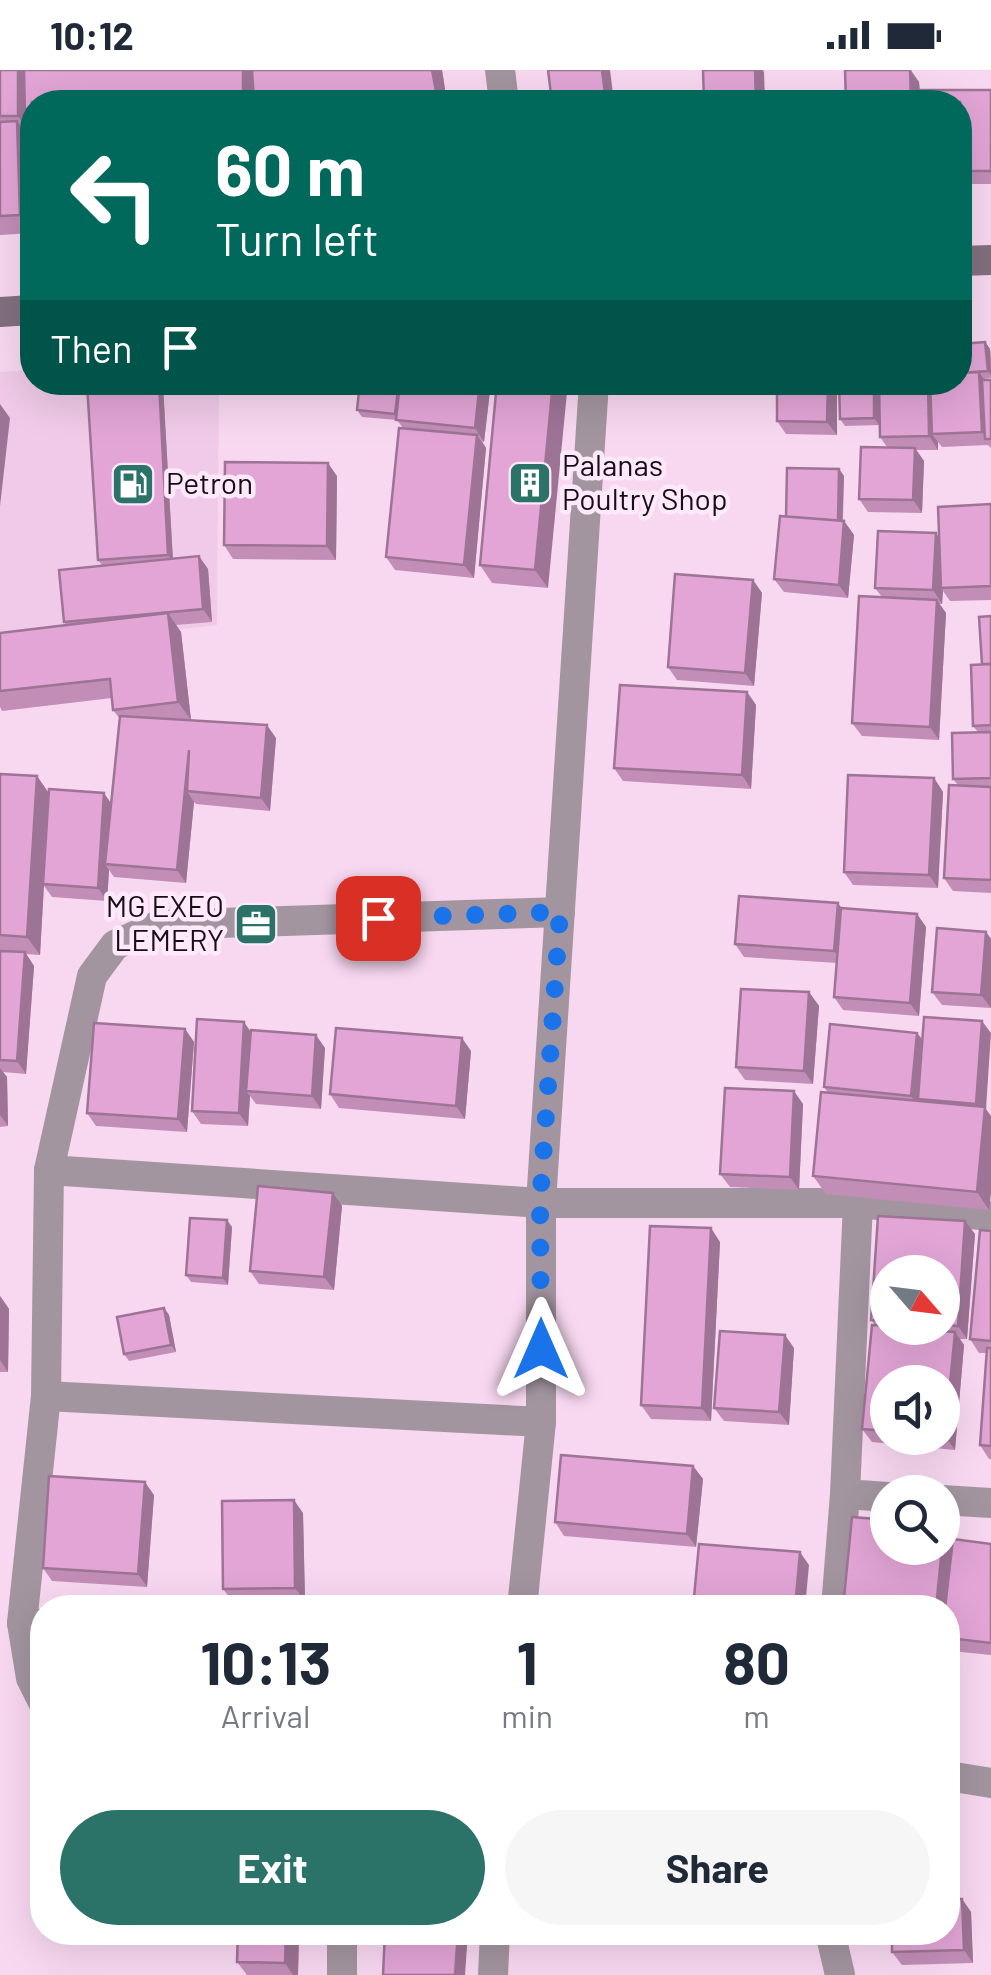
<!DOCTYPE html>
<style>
:root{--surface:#fff;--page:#f6f6f7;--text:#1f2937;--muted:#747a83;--accent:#2b7269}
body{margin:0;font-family:Barlow,sans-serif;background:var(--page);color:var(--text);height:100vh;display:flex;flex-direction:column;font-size:38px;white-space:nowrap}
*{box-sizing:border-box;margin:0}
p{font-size:32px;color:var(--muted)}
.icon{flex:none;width:55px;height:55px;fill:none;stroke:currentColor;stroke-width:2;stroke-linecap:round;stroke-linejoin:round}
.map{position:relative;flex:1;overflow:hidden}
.side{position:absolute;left:30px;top:1525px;width:930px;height:350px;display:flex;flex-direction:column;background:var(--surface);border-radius:40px;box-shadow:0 10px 40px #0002}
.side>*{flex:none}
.top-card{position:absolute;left:20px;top:20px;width:952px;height:305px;border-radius:40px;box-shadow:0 10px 40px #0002;background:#00695c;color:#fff;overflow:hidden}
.needle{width:65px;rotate:118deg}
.buttons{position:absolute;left:870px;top:1185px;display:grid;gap:20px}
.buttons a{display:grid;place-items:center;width:90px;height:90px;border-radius:50%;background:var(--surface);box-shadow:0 10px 40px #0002;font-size:50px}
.pin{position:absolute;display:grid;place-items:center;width:85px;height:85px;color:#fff;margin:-42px;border-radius:20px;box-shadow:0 5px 15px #0006}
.me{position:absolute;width:110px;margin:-55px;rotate:0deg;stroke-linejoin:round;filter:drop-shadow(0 0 8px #0008)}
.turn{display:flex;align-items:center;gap:35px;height:210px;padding:0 30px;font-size:45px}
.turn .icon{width:130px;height:130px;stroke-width:2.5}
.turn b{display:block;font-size:70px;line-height:85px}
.then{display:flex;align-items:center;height:95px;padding:0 30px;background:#0003;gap:20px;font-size:38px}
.eta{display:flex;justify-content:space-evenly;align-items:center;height:170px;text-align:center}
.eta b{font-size:60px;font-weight:700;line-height:70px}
.primary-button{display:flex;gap:20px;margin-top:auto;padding:20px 30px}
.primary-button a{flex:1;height:115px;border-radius:60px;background:var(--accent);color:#fff;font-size:40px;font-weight:700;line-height:115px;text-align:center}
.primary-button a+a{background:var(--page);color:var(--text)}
.status{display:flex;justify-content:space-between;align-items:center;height:70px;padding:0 50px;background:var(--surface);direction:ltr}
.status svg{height:28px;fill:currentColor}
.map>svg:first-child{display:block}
.built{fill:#f0cae8}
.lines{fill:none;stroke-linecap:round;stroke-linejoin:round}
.street{stroke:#a395a0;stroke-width:30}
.secondary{stroke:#83707f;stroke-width:30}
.wall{fill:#c28eb8;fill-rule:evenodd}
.shaded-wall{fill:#9e7496}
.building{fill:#e2a5d6;stroke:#9e7496;stroke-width:2.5}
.route{stroke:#1a73e8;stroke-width:18;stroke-dasharray:0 32.4}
.labels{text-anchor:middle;stroke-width:9;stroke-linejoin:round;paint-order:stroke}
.poi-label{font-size:30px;fill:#170d15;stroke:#fde9f9;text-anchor:start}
</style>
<div class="status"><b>10:12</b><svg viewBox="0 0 49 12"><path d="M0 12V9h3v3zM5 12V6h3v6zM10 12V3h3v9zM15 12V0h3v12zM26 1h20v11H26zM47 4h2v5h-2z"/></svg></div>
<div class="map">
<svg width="991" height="1905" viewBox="0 0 991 1905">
<rect width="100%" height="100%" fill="#f8d8f1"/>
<polygon class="built" points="32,300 32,312 219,313 217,555 0,581 0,302"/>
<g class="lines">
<g class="street">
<polyline points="500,0 504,32"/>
<polyline points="49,1100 541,1133 858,1133 991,1146"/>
<polyline points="858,1133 845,1424 888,1427"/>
<polyline points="46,1326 541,1352"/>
<polyline points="942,1430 991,1433"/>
<polyline points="522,1538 541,1352 541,1133 594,312"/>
<polyline points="836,1538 845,1424"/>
<polyline points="22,1553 31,1608 42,1630"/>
<polyline points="42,1554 22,1553 46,1326 49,1100 92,906 115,875 159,855 560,842"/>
<polyline points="948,1706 991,1713"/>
<polyline points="342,1862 342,1905"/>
<polyline points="830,1862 840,1905"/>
<polyline points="493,1905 495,1862"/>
</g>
<g class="secondary">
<polyline points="960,191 991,190"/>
<polyline points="0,242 32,240"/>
</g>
</g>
<g class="wall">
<polygon points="0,0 442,0 447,32 32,32 32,163 0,165"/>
<polygon points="845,0 911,0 919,12 920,20 991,20 991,114 960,114 960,32"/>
<polygon points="985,272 990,279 991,288 991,308 984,309 991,310 991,378 988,375 942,377 938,372 938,380 916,380 924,391 922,443 868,442 859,429 887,377 880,367 960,312"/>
<polygon points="114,312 161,312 163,316 173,489 208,499 212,552 176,555 181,562 191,650 276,668 270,741 196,734 194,732 186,813 114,807 109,800 107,831 52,827 44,816 40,885 26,884 34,896 26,1004 3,1002 7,1007 8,1056 0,1057 0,704 37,706 49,723 111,733 120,649 113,640 112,628 2,641 0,637 0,563 66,555 64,552 102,495 98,490"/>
<polygon points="360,312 491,312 484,372 482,371 486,378 474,508 395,500 386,487 403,358 397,350 362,347 357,340"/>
<polygon points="497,312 548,518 492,513 480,495"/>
<polygon points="837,312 837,365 786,364 777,351"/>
<polygon points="879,312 879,355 845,356 840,349"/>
<polygon points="839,399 844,406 843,451 844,451 854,465 848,528 784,522 774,509 786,447"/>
<polygon points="337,406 336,490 233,489 224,475"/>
<polygon points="991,434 991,530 950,531 943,521 942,534 939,534 946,543 939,670 862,666 852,653 882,527 875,518 939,468"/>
<polygon points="753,510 762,523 754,616 677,610 668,597"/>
<polygon points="991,546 991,823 953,821 944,808 958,715 953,709 978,662 973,656 982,594"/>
<polygon points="747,622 756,635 751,719 623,711 614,698"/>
<polygon points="934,708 943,722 938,818 853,815 844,802"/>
<polygon points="838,833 841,838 917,844 926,857 919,946 843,940 834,927 837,893 744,887 735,874"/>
<polygon points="986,862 991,869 991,938 942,935 932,922"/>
<polygon points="809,922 819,936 813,1014 745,1010 736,997"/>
<polygon points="185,959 194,972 187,1062 96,1056 87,1043"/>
<polygon points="251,962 325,978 321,1039 256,1034 250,1026 248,1056 201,1054 192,1041"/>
<polygon points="917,963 986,1039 989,1140 826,1124 813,1106 828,1023 824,1017"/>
<polygon points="471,981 465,1049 339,1038 330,1024"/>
<polygon points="803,1034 799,1120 730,1117 720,1104"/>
<polygon points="333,1123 342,1136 334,1220 259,1214 250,1201"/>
<path d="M878,1146L965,1151L975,1164L967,1269H960L964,1275L955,1380L872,1372L862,1359L872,1255H875L871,1250ZM888,1202H942V1258H888ZM888,1312H942V1368H888Z"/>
<polygon points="232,1157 228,1215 191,1212 186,1205"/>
<polygon points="991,1161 991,1389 989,1389 980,1375 987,1283 979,1283 970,1269"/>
<polygon points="720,1172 711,1351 651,1349 641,1335"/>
<polygon points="0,1226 9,1239 8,1302 0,1302"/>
<polygon points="164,1238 169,1245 176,1282 129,1291 124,1284"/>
<polygon points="794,1278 789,1355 724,1351 714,1338"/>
<polygon points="693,1396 703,1409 696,1477 564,1466 555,1452"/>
<polygon points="154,1425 147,1517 52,1511 43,1498"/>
<polygon points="303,1443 305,1531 233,1532 223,1519"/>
<polygon points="954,1469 991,1474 991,1585 951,1581 948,1576 948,1538"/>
<polygon points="962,1829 971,1842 973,1893 902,1895 892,1882"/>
<polygon points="134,1862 299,1862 298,1905 247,1905 237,1892 238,1866"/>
</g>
<g class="shaded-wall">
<polygon points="18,0 28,0 27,59 18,46"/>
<polygon points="243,0 257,0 258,32 243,32"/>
<polygon points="432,0 442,0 447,32 438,32"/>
<polygon points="602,0 610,0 614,32 607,32 606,31"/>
<polygon points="755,0 763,0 764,2 765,32 756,32"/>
<polygon points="910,0 919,12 920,32 911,32"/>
<polygon points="17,51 30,69 27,147 32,154 32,162 20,145"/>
<polygon points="985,272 990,279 991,305 988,301"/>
<polygon points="979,302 988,315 987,369 982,362"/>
<polygon points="159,312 161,312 163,316 173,492 168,485"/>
<polygon points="480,312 491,312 484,372 475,358"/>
<polygon points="553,312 568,312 548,518 535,500"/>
<polygon points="828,312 837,312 837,365 827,352"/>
<polygon points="874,312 879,312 879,355 874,348"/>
<polygon points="928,312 937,312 932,364 938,372 938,380 929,366"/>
<polygon points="0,334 10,348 0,436"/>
<polygon points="477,365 486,378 474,508 464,495"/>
<polygon points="915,378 924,391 922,443 913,430"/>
<polygon points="328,393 337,406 336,490 327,476"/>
<polygon points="839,399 844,406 842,458 838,451"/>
<polygon points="844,451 854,465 848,528 839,515"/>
<polygon points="936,463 945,476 941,518 943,521 942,534 933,520"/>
<polygon points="199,486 208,499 212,552 203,539"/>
<polygon points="753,510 762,523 754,616 745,603"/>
<polygon points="937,530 946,543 939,670 930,657"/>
<polygon points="168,543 181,562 191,650 178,632"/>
<polygon points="747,622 756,635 751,719 742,705"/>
<polygon points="267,655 276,668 270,741 261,728"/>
<polygon points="189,680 187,721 194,732 186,813 177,800"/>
<polygon points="37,706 49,724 40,885 27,867"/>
<polygon points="934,708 943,722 938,818 929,805"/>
<polygon points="104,723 113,736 105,794 109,800 107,831 98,818"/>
<polygon points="838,833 847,846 844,894 834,881"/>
<polygon points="917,844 926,857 919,946 910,933"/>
<polygon points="986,862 991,869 991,938 981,925"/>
<polygon points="25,882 34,896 26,1004 17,991"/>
<polygon points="809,922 819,936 813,1014 804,1001"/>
<polygon points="982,951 991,963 986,1039 991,1046 991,1123 989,1140 977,1122 984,1045 976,1034"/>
<polygon points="244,952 253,965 246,1021 250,1026 248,1056 239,1043"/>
<polygon points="185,959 194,972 187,1062 178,1049"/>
<polygon points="917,963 926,976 918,1029 921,1034 920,1039 911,1026"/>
<polygon points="316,965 325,978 321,1039 312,1026"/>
<polygon points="462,968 471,981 465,1049 456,1036"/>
<polygon points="0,998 7,1007 8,1056 0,1045"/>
<polygon points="794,1021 803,1034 799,1120 790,1107"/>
<polygon points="333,1123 342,1136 334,1220 324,1207"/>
<polygon points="227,1150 232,1157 228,1215 223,1208"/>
<polygon points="965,1151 975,1164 967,1269 958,1256"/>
<polygon points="711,1158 720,1172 711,1351 702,1338"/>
<polygon points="0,1226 9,1239 8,1302 0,1290"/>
<polygon points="164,1238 169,1245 176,1282 171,1275"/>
<polygon points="955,1262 964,1275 955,1380 945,1366"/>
<polygon points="785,1265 794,1278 789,1355 779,1342"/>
<polygon points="693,1396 703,1409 696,1477 687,1464"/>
<polygon points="145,1412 154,1425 147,1517 138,1504"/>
<polygon points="294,1430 303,1443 305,1531 295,1518"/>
<polygon points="945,1456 954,1469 947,1538 936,1538"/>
<polygon points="800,1482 809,1495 805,1538 795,1538"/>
<polygon points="962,1829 971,1842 973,1893 964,1880"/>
<polygon points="286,1862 299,1862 298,1905 293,1905 285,1893"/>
<polygon points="458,1862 468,1862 465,1905 455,1905"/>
</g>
<g class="building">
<rect x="0" y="0" width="18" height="46"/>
<polygon points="24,0 243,0 243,32 32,32 32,146 27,147"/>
<polygon points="252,0 432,0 438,32 254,32"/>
<polygon points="548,0 602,0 606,31 594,32 552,32"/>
<polygon points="703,0 755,0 756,32 704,32"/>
<polygon points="845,0 910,0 911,32 846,32"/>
<polygon points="919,20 991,20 991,101 960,101 960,32 919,32"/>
<polygon points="837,23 837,32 761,32 761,24"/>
<polygon points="17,51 20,145 0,146 0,52"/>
<polygon points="985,272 988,301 960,303 960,274"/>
<polygon points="979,302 982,362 932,364 930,312 960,312 960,303"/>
<polygon points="982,310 991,310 991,369 985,369"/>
<polygon points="114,312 159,312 168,485 98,490 87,314"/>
<polygon points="360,312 399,312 395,344 357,340"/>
<polygon points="400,312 480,312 475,358 396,350"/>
<polygon points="497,312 553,312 535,500 480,495"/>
<polygon points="777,312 828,312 827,352 777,351"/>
<polygon points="839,312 874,312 874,348 840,349"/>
<polygon points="879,312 928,312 929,366 880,367"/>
<polygon points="399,358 477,365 464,495 386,487"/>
<polygon points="861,377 915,378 913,430 859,429"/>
<polygon points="225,392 328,393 327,476 224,475"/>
<polygon points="787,398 839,399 838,451 786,447"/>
<polygon points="991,434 991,516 941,518 938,437"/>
<polygon points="780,446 844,451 839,515 774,509"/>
<polygon points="878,461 936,463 933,520 875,518"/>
<polygon points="199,486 203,539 64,552 59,500"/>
<polygon points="675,504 753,510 745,603 668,597"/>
<polygon points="859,526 937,530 930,657 852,653"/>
<polygon points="168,543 178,632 113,640 110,609 0,621 0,563"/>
<polygon points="991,546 991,594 982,594 979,547"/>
<polygon points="991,594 991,655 973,656 971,595"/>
<polygon points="620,615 747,622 742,705 614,698"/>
<polygon points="120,646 267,655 261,728 187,721 189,680 177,800 105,794"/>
<polygon points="991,662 991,708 953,709 952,663"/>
<polygon points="0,704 37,706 27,867 0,865"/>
<polygon points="848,705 934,708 929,805 844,802"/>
<polygon points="949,715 991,717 991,810 944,808"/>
<polygon points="49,719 104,723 98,818 43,814"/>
<polygon points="739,826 838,833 834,881 735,874"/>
<polygon points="841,838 917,844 910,933 834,927"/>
<polygon points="937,858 986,862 981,925 932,922"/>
<polygon points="0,881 25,882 17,991 0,990"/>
<polygon points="741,919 809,922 804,1001 736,997"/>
<polygon points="924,947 982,951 976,1034 918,1029"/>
<polygon points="197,949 244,952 239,1043 192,1041"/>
<polygon points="94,953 185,959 178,1049 87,1043"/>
<polygon points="830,954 917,963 911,1026 824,1017"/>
<polygon points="336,958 462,968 456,1036 330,1024"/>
<polygon points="251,960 316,965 312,1026 246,1021"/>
<polygon points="725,1018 794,1021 790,1107 720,1104"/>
<polygon points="821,1022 985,1037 977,1122 813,1106"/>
<polygon points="258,1116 333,1123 324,1207 250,1201"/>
<polygon points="878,1146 965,1151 958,1256 942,1255 942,1202 888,1202 888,1251 871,1250"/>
<polygon points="190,1148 227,1150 223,1208 186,1205"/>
<polygon points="650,1156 711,1158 702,1338 641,1335"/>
<polygon points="980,1160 991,1161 991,1271 970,1269"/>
<polygon points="164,1238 171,1275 124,1284 117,1247"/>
<polygon points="872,1255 888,1256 888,1258 955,1262 945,1366 942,1366 942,1312 888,1312 888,1361 862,1359"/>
<polygon points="720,1261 785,1265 779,1342 714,1338"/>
<polygon points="987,1278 991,1278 991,1376 980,1375"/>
<polygon points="561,1385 693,1396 687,1464 555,1452"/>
<polygon points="49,1406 145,1412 138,1504 43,1498"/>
<polygon points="294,1430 295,1518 223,1519 222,1431"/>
<polygon points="852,1447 888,1450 888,1478 942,1478 936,1538 843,1538"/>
<polygon points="953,1469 991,1474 991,1573 948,1568 948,1538 945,1538"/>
<polygon points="699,1474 800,1482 795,1538 693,1538"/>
<polygon points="948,1829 962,1829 964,1880 892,1882 892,1862 948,1862"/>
<polygon points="238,1862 286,1862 285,1893 237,1892"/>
<polygon points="385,1862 458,1862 455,1905 383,1905"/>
</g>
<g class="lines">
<polyline class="route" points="378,848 560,842 540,1133 541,1279"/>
</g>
<defs>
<g id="building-square" transform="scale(2.25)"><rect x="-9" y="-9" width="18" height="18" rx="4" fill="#2b7269" stroke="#fde9f9"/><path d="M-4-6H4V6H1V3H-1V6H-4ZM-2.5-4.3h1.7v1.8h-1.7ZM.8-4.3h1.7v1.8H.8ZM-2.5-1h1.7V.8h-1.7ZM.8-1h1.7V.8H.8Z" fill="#fff"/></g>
<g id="fuel-square" transform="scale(2.25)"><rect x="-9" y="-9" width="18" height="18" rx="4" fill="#2b7269" stroke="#fde9f9"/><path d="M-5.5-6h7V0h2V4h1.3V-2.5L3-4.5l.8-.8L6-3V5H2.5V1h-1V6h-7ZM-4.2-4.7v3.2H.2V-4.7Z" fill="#fff"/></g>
<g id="office-square" transform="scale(2.25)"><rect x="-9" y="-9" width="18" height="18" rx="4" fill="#2b7269" stroke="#fde9f9"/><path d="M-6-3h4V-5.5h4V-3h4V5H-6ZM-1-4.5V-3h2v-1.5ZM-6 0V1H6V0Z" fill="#fff"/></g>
</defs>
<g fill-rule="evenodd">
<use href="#building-square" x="530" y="413"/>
<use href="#fuel-square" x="133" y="414"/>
<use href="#office-square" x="256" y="854"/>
</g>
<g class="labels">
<g class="poi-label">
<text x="562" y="406">Palanas<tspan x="562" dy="34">Poultry Shop</tspan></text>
<text x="166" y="424">Petron</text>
<text x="224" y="847" text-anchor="end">MG EXEO<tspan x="224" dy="34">LEMERY</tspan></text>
</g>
</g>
</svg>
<div class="buttons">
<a><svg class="needle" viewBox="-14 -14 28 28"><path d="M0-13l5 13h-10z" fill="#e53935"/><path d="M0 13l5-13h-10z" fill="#747a83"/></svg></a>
<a><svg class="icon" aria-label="sound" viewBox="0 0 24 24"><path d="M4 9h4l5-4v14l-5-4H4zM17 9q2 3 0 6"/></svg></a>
<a><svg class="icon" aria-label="search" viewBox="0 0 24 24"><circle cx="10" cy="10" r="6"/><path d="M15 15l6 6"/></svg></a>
</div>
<div class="pin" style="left:378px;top:848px;background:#d93025"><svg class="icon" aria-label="arrive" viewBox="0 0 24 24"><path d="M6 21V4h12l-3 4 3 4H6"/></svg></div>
<svg class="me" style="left:541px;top:1279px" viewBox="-20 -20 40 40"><path d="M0-17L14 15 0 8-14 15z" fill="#1a73e8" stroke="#fff" stroke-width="4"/></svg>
<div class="top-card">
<div class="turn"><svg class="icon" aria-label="left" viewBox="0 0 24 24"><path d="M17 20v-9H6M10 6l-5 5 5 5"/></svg><div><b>60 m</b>Turn left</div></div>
<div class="then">Then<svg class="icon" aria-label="arrive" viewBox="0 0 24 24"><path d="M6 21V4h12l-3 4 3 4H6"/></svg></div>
</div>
<section class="side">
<div class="eta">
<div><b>10:13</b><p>Arrival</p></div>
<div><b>1</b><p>min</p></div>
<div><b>80</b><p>m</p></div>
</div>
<div class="primary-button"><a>Exit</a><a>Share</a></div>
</section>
</div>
